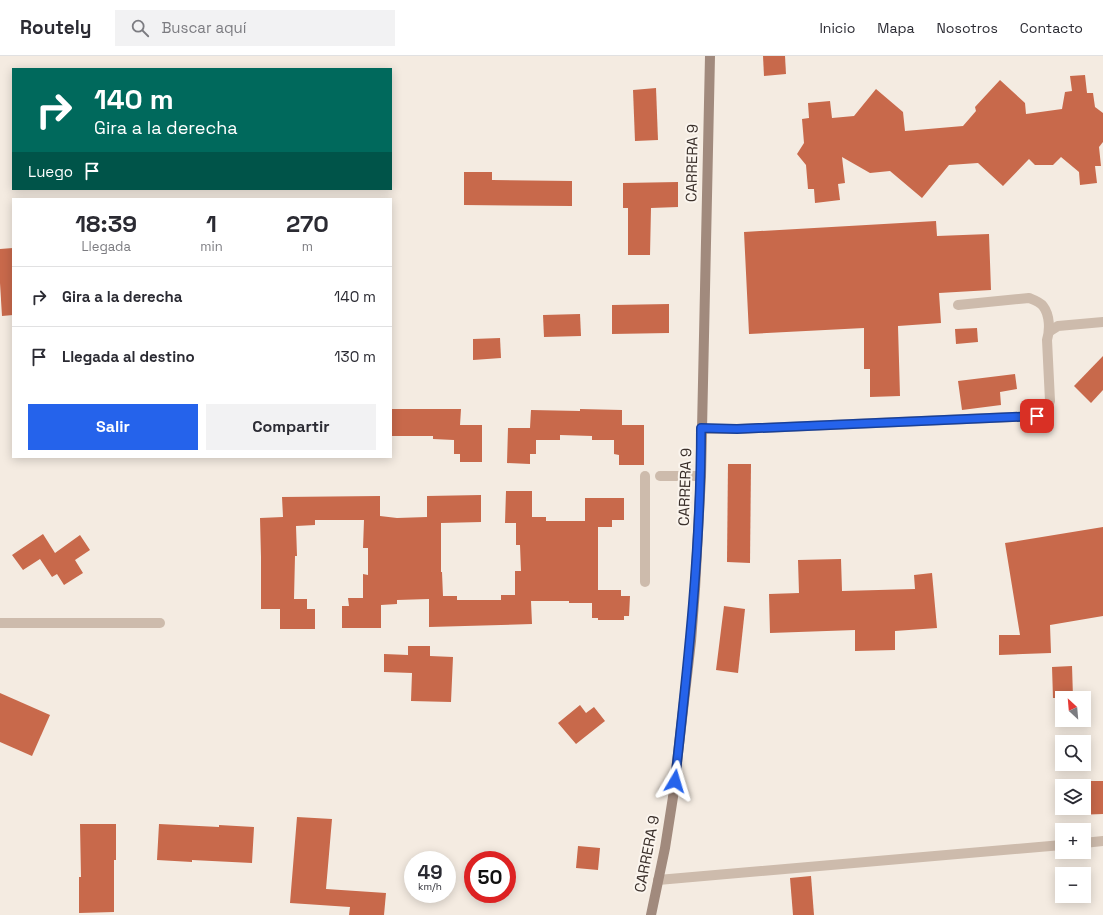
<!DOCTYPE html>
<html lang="es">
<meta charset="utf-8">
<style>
:root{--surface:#fff;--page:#f2f2f3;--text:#2b2b33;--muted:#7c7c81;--line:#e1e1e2;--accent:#2563eb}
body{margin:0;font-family:"Space Grotesk",sans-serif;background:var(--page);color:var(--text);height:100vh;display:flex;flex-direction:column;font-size:15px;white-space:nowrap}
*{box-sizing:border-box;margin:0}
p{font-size:13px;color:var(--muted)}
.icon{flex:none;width:22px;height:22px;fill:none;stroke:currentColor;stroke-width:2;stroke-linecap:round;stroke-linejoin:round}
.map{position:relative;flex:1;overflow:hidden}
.drawer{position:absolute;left:12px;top:142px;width:380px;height:260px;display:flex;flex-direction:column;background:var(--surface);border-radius:0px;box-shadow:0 2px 10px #0003}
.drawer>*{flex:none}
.guide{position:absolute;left:12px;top:12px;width:380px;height:122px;border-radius:0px;box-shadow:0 2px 10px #0003;background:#00695c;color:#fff;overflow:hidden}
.needle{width:26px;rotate:334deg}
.buttons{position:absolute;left:1055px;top:635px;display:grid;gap:8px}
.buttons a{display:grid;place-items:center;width:36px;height:36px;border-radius:0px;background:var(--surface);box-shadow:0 2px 10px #0003;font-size:20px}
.speed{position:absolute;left:404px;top:795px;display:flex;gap:8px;font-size:20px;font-weight:700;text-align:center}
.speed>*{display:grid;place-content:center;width:52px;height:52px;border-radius:50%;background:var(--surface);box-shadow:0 2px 10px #0003;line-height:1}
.speed small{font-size:10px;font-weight:400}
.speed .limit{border:6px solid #d22;background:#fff;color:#111}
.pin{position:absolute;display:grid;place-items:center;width:34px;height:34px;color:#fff;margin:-17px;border-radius:8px;box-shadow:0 2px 6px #0006}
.me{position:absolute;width:44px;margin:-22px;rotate:7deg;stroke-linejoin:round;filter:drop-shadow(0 0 3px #0008)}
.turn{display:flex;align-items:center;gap:14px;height:84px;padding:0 16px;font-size:18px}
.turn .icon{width:52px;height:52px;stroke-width:2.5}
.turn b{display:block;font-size:28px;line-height:34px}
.then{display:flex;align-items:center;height:38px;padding:0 16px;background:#0003;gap:8px;font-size:15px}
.eta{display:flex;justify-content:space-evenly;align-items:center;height:68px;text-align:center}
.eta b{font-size:24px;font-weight:800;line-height:28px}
.action{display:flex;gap:8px;margin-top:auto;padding:8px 16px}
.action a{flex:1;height:46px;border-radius:0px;background:var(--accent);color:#fff;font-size:16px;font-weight:800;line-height:46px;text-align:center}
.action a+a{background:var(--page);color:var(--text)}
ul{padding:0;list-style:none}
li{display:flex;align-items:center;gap:12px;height:60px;padding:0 16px;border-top:1px solid var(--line)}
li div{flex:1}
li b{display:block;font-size:15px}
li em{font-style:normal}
header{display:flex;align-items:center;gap:24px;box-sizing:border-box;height:56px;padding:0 20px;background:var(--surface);border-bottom:1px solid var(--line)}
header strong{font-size:19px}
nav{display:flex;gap:22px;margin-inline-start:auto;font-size:14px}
.search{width:280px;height:36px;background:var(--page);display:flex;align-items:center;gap:10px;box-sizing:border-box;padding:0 14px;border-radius:0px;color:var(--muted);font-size:15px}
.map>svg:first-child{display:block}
.building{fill:#c8694b}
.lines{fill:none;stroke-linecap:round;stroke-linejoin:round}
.minor{stroke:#cdbbac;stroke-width:10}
.secondary{stroke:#a18a7d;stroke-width:10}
.route-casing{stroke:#184099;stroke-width:10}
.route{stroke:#2563eb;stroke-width:7}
.labels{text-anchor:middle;stroke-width:4;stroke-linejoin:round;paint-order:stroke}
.street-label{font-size:15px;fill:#3b302b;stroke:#fbf5ee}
</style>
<header>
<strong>Routely</strong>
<div class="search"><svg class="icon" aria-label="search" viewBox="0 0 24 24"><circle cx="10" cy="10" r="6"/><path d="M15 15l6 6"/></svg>Buscar aquí</div>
<nav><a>Inicio</a><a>Mapa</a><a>Nosotros</a><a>Contacto</a></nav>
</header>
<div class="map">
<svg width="1103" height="859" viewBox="0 0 1103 859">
<rect width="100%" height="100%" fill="#f4ebe1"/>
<g class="building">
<polygon points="763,0 785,0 786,18 764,20"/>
<polygon points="1085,19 1087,37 1093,37 1095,51 1103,57 1103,86 1099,91 1101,110 1095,110 1097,127 1080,129 1079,116 1061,101 1053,109 1035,109 1029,103 1003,130 978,107 949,109 922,142 890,115 870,117 842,101 845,127 838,128 840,144 815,147 814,133 808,133 806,109 797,98 804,87 802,63 809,62 808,47 830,45 832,62 854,60 876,33 903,56 905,75 963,70 976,55 975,51 1000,24 1025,47 1026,58 1062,53 1065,36 1072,35 1070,20"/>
<polygon points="656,32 658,84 635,85 633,34"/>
<polygon points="464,116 492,116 492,124 572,125 572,150 464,149"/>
<polygon points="678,126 678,151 651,152 650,199 628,199 628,152 623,152 623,127"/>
<polygon points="936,165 937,180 989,178 991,234 939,237 941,267 898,270 900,340 870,341 870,313 864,313 864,272 749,278 744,176"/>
<polygon points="13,192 13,259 2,260 0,227 0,193"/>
<polygon points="669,248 669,277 612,278 612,249"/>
<polygon points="580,258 581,280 544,281 543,259"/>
<polygon points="977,272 978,286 956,288 955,273"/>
<polygon points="500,282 501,302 473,304 473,283"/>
<polygon points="1103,300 1103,334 1091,347 1074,330"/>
<polygon points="1015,318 1017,333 1000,336 1001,349 962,354 958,325"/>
<polygon points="391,353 461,353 460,369 482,369 482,406 460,406 460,398 454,398 454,384 433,383 433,380 391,380"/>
<polygon points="580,353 622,354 622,369 644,369 644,409 619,409 619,399 614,398 614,384 592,384 592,380 560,379 560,384 536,384 536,398 530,398 530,408 507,407 508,372 530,372 531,354 580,355"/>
<polygon points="728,408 751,408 750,507 727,506"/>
<polygon points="506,435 532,435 532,461 546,461 546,465 585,465 585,442 624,442 624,464 612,464 612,471 598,471 598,534 621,534 621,540 630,540 629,560 624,560 624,564 598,564 598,562 592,562 592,547 569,547 569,545 531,545 532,568 429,571 429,543 397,544 397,548 381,549 381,572 342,572 342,550 349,550 348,542 363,542 363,518 368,519 368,492 363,492 364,464 315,464 315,469 296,470 297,500 295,500 294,543 307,543 307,553 315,553 315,573 280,573 280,553 261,553 261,501 260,462 283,461 282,441 380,440 380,460 397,462 427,461 427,440 481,439 481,466 441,467 441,516 442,516 443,540 457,540 457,544 501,544 501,539 515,539 515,515 521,515 520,489 516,489 516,467 505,467"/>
<polygon points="1103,471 1103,560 1050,569 1051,597 999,599 999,579 1020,579 1005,487"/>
<polygon points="43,478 55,497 80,479 90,494 75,504 83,517 64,529 57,518 52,521 40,503 23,514 12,499"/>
<polygon points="841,503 842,535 915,533 914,519 932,517 937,572 895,575 895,594 855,595 855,574 770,577 769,538 799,537 798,504"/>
<polygon points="724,550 745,553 738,617 716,614"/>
<polygon points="408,590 430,590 430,600 453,601 451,646 411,645 412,617 384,616 384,598 408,599"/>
<polygon points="1072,610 1073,642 1053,642 1052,611"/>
<polygon points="0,637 50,659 32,700 0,686"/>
<polygon points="580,649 586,657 594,651 605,665 576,688 558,667"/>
<polygon points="1075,725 1103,725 1103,758 1075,759 1075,752 1084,752 1084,730 1075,730"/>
<polygon points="297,761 332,763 326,833 386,837 384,859 349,859 350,851 290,847"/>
<polygon points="80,768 116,768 116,804 114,804 114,856 79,857 79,821 81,821"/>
<polygon points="159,768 219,771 219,769 254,771 252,807 192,804 192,806 157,804"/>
<polygon points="578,790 600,792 598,814 576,812"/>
<polygon points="811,820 814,859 793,859 790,822"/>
</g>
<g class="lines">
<g class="minor">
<polyline points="1050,275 1058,270 1103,266"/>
<path d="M701,373H737L1037,360L1046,354L1050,345L1047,284C1050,274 1050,259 1043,250C1040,246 1034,244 1029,242L958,249"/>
<polyline points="660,420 701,420"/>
<polyline points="645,526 645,420"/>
<polyline points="0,567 160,567"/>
<polyline points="1084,787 1103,785"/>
<polyline points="658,824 1062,789"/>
</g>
<polyline class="secondary" points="651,859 665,792 673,741 691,585 695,533 701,420 710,0"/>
</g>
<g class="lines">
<g class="route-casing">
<path id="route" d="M675,725C688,608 701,491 701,372L737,373L1037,360"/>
</g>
<use href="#route" class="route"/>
</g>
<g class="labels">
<g class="street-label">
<text transform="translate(692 107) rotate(-89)" y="5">CARRERA 9</text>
<text transform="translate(685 431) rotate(-88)" y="5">CARRERA 9</text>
<text transform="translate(647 798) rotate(-79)" y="5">CARRERA 9</text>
</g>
</g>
</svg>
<div class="buttons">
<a><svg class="needle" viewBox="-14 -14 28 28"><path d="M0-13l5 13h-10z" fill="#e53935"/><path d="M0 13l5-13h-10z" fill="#7c7c81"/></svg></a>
<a><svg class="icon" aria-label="search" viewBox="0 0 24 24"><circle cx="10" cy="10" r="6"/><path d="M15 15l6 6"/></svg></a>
<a><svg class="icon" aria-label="layers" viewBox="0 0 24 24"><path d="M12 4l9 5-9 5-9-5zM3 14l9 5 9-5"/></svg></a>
<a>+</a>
<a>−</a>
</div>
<div class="speed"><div>49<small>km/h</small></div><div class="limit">50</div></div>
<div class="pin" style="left:1037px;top:360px;background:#d93025"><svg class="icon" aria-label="arrive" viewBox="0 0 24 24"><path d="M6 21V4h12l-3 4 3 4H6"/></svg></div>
<svg class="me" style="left:675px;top:725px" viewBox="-20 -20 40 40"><path d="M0-17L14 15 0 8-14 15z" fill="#2563eb" stroke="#fff" stroke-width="4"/></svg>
<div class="guide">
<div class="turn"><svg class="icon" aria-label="right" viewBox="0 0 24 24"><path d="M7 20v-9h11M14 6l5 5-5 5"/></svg><div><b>140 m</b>Gira a la derecha</div></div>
<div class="then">Luego<svg class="icon" aria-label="arrive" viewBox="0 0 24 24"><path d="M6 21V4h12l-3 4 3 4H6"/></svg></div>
</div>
<section class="drawer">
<div class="eta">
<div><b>18:39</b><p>Llegada</p></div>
<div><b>1</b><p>min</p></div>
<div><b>270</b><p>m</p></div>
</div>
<ul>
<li><svg class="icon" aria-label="right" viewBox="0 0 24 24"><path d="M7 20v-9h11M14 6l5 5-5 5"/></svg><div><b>Gira a la derecha</b></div><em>140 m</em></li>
<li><svg class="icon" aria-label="arrive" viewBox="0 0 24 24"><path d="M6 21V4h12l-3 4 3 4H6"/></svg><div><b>Llegada al destino</b></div><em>130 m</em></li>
</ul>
<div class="action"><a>Salir</a><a>Compartir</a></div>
</section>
</div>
